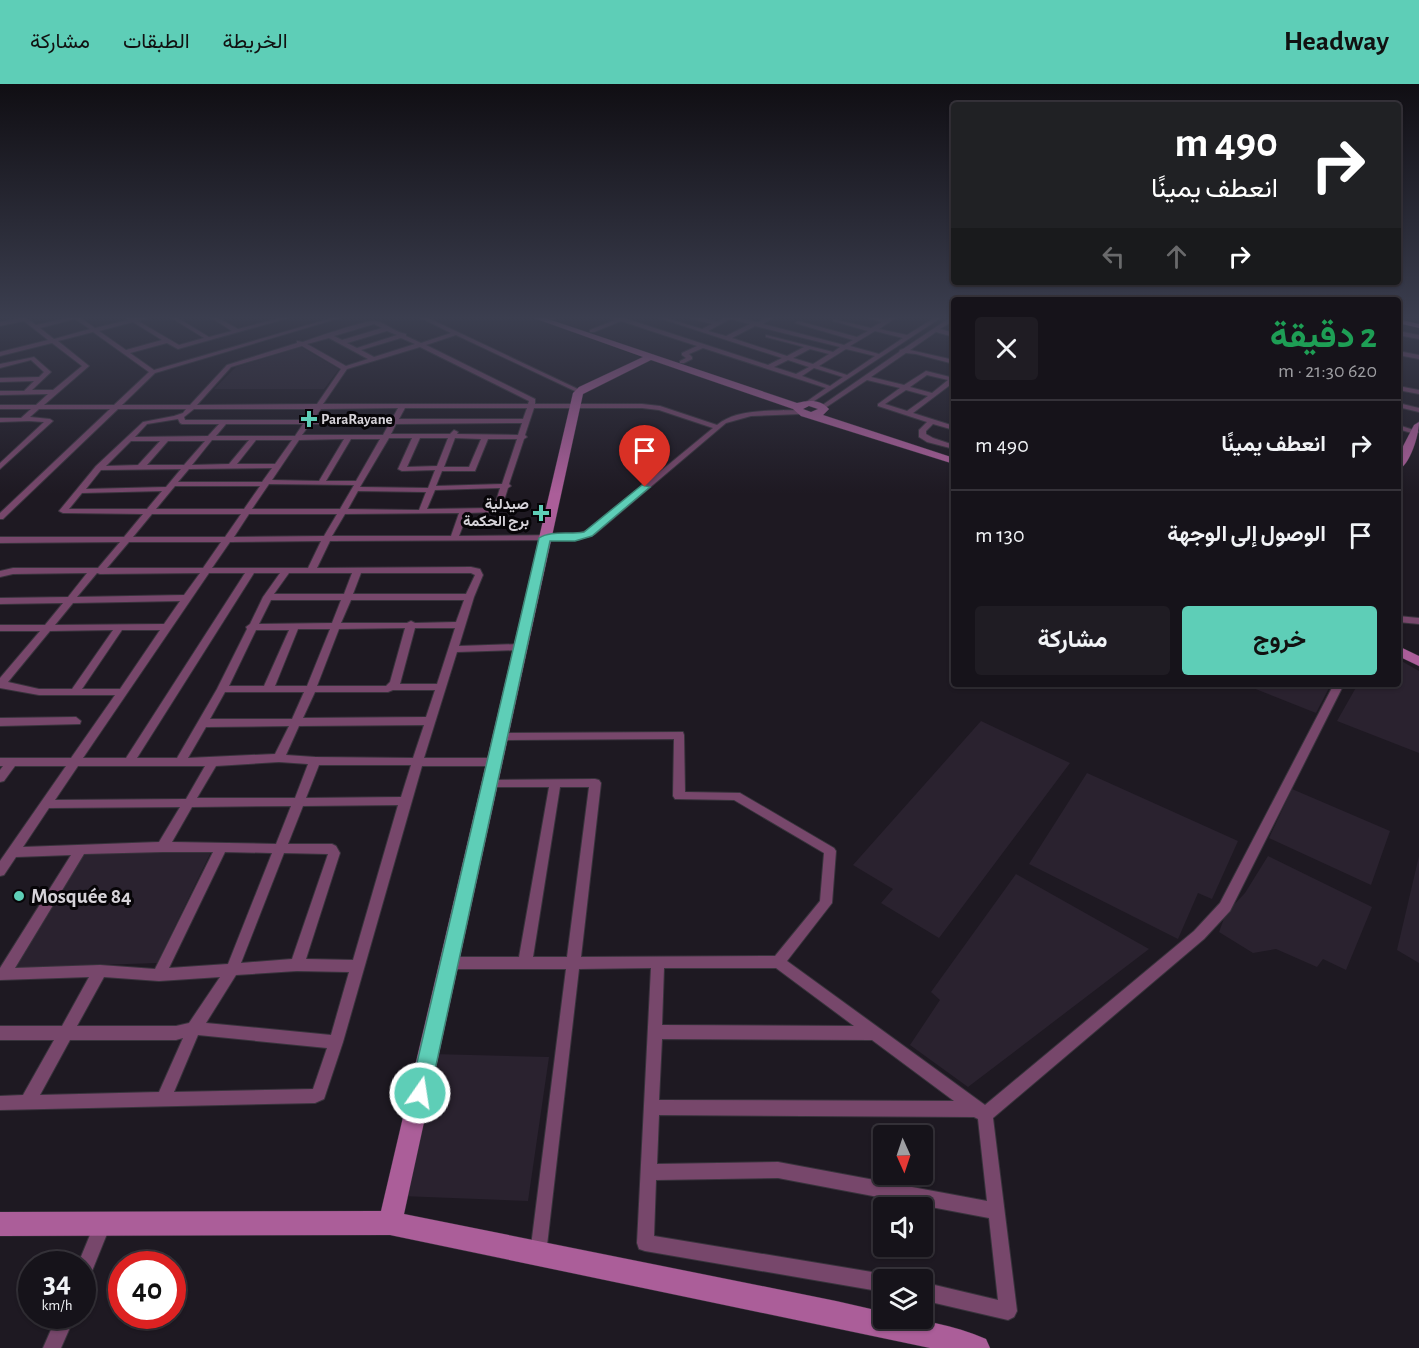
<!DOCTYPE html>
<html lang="ar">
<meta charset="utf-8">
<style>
:root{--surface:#16131a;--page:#1f1c23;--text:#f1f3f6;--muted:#9e9ea2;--line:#353239;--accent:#5eceb7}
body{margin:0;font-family:"Alegreya Sans",Vazirmatn,sans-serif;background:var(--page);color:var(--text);direction:rtl;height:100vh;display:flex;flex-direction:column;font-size:22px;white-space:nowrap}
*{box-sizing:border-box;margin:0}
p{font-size:20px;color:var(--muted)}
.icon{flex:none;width:33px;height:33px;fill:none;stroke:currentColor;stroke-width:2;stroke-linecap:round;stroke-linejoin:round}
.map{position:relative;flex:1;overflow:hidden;direction:ltr}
.side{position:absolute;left:951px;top:213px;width:450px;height:390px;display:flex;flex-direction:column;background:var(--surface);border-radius:6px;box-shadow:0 2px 4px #0004,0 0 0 2px var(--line);direction:rtl}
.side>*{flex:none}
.banner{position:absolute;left:951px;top:18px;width:450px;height:183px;border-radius:6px;box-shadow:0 2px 4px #0004,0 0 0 2px var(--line);direction:rtl;background:#202124;color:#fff;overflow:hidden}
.needle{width:39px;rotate:177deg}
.fabs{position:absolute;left:873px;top:1041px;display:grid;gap:12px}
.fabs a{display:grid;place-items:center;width:60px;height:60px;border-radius:6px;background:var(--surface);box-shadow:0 2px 4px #0004,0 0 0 2px var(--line);font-size:30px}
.speed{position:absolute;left:18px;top:1167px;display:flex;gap:12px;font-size:30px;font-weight:700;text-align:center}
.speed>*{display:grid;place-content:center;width:78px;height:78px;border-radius:50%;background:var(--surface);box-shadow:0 2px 4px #0004,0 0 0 2px var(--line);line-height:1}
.speed small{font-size:15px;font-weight:400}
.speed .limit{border:9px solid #d22;background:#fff;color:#111}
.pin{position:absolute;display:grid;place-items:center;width:51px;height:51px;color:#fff;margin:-62px -26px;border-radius:50% 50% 50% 0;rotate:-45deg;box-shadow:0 0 6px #0007}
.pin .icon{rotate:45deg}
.me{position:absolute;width:66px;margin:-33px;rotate:13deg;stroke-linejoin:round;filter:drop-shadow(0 0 4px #0008)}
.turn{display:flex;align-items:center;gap:21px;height:126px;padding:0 24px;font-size:27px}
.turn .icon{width:78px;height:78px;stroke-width:2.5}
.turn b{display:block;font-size:42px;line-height:51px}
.lanes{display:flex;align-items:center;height:57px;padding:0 24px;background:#0003;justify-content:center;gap:30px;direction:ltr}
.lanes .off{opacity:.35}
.round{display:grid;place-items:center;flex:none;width:63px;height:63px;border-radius:6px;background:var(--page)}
.head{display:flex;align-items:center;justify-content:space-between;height:102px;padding:0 24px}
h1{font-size:36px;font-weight:700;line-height:45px;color:#1e9e55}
.cta{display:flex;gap:12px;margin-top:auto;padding:12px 24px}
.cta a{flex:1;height:69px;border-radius:6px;background:var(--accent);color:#111;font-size:24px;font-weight:700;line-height:69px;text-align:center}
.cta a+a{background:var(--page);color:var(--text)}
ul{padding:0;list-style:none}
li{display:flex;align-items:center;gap:18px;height:90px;padding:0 24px;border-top:2px solid var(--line)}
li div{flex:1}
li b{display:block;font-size:22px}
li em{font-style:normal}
header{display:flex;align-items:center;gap:36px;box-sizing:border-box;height:84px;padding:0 30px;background:var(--accent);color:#111}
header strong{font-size:28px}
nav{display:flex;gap:33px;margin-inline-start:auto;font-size:21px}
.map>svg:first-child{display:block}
.built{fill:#2a222f}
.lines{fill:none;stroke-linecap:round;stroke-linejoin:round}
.street-casing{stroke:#38333c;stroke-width:2}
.secondary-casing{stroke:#38333c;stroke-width:1}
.primary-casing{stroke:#38333c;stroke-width:1}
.street{fill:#77476b;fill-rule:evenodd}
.secondary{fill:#ab5e99;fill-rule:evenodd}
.primary{fill:#d470bd;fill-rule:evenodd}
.route{fill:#5eceb7;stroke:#3d8677;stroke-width:1.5}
.poi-dot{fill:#5eceb7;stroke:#070508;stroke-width:2}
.labels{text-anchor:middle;stroke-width:6;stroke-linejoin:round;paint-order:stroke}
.far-poi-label{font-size:15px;font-weight:bold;fill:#d6d3d9;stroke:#070508;text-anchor:start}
.near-poi-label{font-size:21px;font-weight:bold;fill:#d6d3d9;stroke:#070508;text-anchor:start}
</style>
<header>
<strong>Headway</strong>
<nav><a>الخريطة</a><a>الطبقات</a><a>مشاركة</a></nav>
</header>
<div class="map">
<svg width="1419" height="1264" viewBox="0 0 1419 1264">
<rect width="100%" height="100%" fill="#1e1922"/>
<g class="built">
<polygon points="301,263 339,285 324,305 214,305 236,283"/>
<polygon points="1398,575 1419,587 1419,669 1337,637 1358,600 1398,600"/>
<polygon points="1243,600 1331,600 1316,629"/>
<polygon points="981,637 1070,679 939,854 881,819 893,805 853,781"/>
<polygon points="1087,689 1238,757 1212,815 1198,809 1178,855 1029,780"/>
<polygon points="1292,705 1390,747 1371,801 1269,754"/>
<polygon points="212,766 157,879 11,884 83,769"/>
<polygon points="1268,772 1372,823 1346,886 1323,875 1317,883 1276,865 1253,869 1219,848 1226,829 1245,809"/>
<polygon points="1419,772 1419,879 1397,866"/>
<polygon points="1016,790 1149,865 968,1003 910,961 940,916 931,908"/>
<polygon points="433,970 549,973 528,1117 401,1112"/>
</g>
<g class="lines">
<g class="street-casing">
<g id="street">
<path d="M25,233L36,241L71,233H79L95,244L128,236L125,233L134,234L149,233L148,234L138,237L179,261L204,254L170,233H176L209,253L232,247L210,233H216L238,245L284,233H292L178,265L167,259L130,269L154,286L335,233H343L155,289L122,321H190L227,281L297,259V257L303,258C314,254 369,235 376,237C388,240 394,248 406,250V252L421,259L451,249L419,233H426L582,307L577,308L456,251L426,261L535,315V320H642L660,322L717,341C736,324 776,327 801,326L804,328L801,330L751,332L726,339L595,450L578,456L330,457L317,484L471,483L480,485L483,491L474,513L459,562L520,560L525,563L520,566L457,568L424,674H495L499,675L501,678L499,681L495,682H422L343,958L324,1015L315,1019L0,1026V1012L23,1011L54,956H0V942H62L89,893L0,896V884L71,771L16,773L4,791L0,792V777L66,682H15L4,697L0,698V686L3,682H0V674H71L115,611H39L0,604V594L40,547H0V541H45L63,519L0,520V514L68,513L87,489L13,490L0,493V487L13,484H98L120,458L0,459V453H124L143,430L63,429L59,427L96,382L143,338L174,332L183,329L186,325H118L3,435H0V429L110,325H39L30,333L50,335L53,337L0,385V379L44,338L29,337L0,338V334H21L31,325H0V321H36L48,310L0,311V307H24L34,297L0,298V294L39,293L44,288L31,276L0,284V280L34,273L51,288L32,306H53L82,282L52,259L0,272V268L48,256L24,237L0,242V238ZM75,235L90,245L54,255L40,244ZM133,238L162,256L126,266L99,247ZM374,240L382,244L342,256L334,252ZM387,247L397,251L357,264L347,259ZM93,248L149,288L114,321H44L89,282L58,257ZM329,254L368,275L346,282L307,260ZM401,254L415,260L374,273L361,266ZM302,262L341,285L317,320L197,321L231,283ZM420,263L529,317L528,320H323L347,285ZM398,324L392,335L313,336L321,325ZM405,324H527L523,335H399ZM534,324H642L659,326L713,344L589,446L574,451L459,452L468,429L497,428L501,426L508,404L511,402L509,400L524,355L527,353L525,351ZM194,325H314L306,336H185L184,333ZM178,335L180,339L182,340H219L208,352L135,353L147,340ZM522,339L518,351L457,350L458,348L454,346L450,350H391L396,340ZM226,340H303L295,352H216ZM310,340H389L383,351H302ZM389,354H412L398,385L402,387L435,386L428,404L360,403ZM420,354H448L437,382L407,383ZM455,354L481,355L469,383H444ZM344,355L319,397L272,396L299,356ZM351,355H380L356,397H326ZM488,355H517L502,400L436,402L442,387H475ZM212,356H249L229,380L192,381ZM256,356H292L275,380H237ZM131,357H160L138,381L106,382ZM168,357H205L184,381H147ZM272,384L262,398H178L189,385ZM181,385L166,403L86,405L101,386ZM269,400L354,401L340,425H252ZM175,402H260L244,425H156ZM500,404L494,424L427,425L435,406ZM162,407L147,425H69L82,409ZM358,407L426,408L419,426L348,425ZM459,429L451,452H332L345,430ZM152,430H241L225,453H133ZM249,430H337L324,452L234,453ZM321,457L308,484H212L230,458ZM129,458H221L203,484H107ZM97,489L100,490L200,489L184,511L77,513ZM209,489H245L126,674H83ZM254,489H280L263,513L250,540L246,543L247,545L217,605L177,674H137ZM289,489H352L344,510H274ZM361,489H471L475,491L466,510H353ZM271,516H341L332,539L259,540ZM351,516H464L456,538L415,539L411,537L407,539H341ZM180,517L164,540L55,541L73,519ZM405,544L390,598L386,602H317L339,545ZM415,544H455L437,600H400ZM298,545H330L307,602H275ZM113,546L72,605H39L8,598L50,547ZM122,546H160L120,605H82ZM256,546H289L264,602H229ZM393,606H435L426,633L303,634L315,608H388ZM225,608H304L292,635H210ZM424,641L413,674L315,673L286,671L299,642ZM289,642L275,670L188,674L206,643ZM279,678L308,680L295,714H197L216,682ZM319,681H411L401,713L306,714ZM78,682H205L186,715L55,716ZM398,721L353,876L306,875L340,769L336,762L332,760H288L303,722ZM291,722L276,760L172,758L192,723ZM180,723L159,758L23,763L49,724ZM163,768H213L155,885L100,881L15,884L84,770ZM225,768L272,769L228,880L169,884ZM284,769L328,770L292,875L241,879ZM297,887L349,888L331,951L206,939L236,891ZM104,893L159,897L220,893L189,939L176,942H77ZM198,951L327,964L313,1005L174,1008ZM183,954L159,1008L40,1011L70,956H176Z"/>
<polygon points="550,233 559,233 551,236 548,234"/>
<path d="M610,233L624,234L768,281L782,274L656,233H663L702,245L712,240L690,234L689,233H697L717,237L726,233H734L758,238L769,233H775L763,240L844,261L853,256L795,239L798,237L857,253L868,247L833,237V235L871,244L882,238L867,234L866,233L886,235L891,233H897L879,245L907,251L936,233H942L808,321L806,320V318L826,304L703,264L689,270L692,273V275L684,279H680V277L686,274L682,271V269L697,262L621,237L594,248H590V246L615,236ZM730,235L750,240L726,252L708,247ZM755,242L840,263L833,268L766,251V253L804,263L787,272L732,254ZM875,247L903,254L879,270L850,262ZM810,265L829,270L813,280L793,274ZM846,265L875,272L847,291L819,282ZM788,276L809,283L796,290L774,283ZM814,284L843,293L830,302L802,292Z"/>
<path d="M951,233H954V236L940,245L954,249V253L936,248L910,266L954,276V280L916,270L906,269L871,293L904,301L926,287L954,294V298L913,329L954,342V346L933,340L926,347V350L933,354L954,361V365L927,358L919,353V346L927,338L878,322V320L900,304L867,296L825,324H821V322L899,268L900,266L903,265ZM927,291L948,296L932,309L910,303ZM906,306L928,312L907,327L885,320Z"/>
<polygon points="1398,233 1404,233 1404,234 1401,236"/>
<polygon points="1398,247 1419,251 1419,255 1398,251"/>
<polygon points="1398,267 1419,271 1419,275 1398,271"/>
<polygon points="1398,302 1419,306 1419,310 1398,306"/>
<polygon points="1398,319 1419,324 1419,328 1398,323"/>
<polygon points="1398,341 1417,347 1419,348 1415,350 1398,345"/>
<polygon points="1398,532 1419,534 1419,540 1398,538"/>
<path d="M1334,600H1344L1230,827L1204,855L993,1034L1017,1227L1014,1233L1008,1236L922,1216V1198L998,1216L989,1134L778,1094L656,1096L654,1152L884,1190L890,1193L891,1196H884V1208L645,1167L639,1165L637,1159L651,884L579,885L546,1170L544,1176L538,1178L532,1176L530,1170L566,885H449L444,883L442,879L444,875L449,873H519L549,703H490L486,702L484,699L486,696L595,695L599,696L601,699L581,873L775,872L820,817L824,769L734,716L675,715L673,712L674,655L500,656L496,655L495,652L496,649L683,648L684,651L685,708L740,709L834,764L836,767L832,819L787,877L985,1021L1194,847L1220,819ZM560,703H589L567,873H533ZM664,884H776L854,942L662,941ZM662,955L872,956L954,1017L659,1016ZM659,1031L974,1033L978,1035L987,1117L778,1078L657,1080Z"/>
<polygon points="76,633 81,637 80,640 0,642 0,634"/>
<polygon points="103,1132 109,1134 111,1140 88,1197 82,1199 82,1180 78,1180 97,1134"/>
<polygon points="57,1232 75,1232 61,1264 43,1264"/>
</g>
</g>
<g class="secondary-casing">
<g id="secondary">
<path d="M531,233H542L797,319C809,316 820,315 829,325L823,331L954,374V380L801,332L793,325L651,276L583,310L404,1130L836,1217L884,1228V1234C919,1234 953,1241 986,1255L990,1264H930L390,1151L0,1152V1128L381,1127L573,309L579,303L643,273ZM809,322L818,325L811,328L803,325Z"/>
<path d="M1419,338C1419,351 1410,381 1398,386V372L1414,341Z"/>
<polygon points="1398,562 1419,572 1419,582 1398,572"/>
</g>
</g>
<g class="primary-casing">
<polygon id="primary" points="1398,235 1419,240 1419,244 1398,239"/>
</g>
<use href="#street" class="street"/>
<use href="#secondary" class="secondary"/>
<use href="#primary" class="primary"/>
</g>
<linearGradient id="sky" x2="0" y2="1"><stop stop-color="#100e13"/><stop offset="0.57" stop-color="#3b3e4f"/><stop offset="1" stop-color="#3b3e4f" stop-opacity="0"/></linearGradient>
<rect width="1419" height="410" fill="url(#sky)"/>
<path class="route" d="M642,401L650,403L592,452L575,457H550L430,1009L427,1016L420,1019L413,1016L410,1009L539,454C550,446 571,451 584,448Z"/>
<g class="poi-dot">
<path d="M306 326h6v6h6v6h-6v6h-6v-6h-6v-6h6z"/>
<path d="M538 420h6v6h6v6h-6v6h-6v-6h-6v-6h6z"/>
<circle cx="19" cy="812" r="6"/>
</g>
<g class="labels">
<g class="far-poi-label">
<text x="321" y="340">ParaRayane</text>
<text x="529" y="425" text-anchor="end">صيدلية<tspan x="529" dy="17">برج الحكمة</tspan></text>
</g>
<g class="near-poi-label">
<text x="31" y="819">Mosquée 84</text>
</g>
</g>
</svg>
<div class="fabs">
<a><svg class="needle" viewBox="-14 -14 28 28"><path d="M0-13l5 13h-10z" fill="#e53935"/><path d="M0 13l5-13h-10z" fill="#9e9ea2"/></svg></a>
<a><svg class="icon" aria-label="sound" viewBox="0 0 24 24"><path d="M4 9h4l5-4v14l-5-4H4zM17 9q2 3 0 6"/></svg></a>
<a><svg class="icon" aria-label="layers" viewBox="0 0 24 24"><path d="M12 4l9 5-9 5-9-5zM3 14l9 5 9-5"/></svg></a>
</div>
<div class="speed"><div>34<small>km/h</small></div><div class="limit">40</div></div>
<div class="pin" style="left:645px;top:403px;background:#d93025"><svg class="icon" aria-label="arrive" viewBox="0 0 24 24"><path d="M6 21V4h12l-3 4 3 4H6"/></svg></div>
<svg class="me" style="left:420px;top:1009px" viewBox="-20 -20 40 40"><circle r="17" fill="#5eceb7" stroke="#fff" stroke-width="3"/><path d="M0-11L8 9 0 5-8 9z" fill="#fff"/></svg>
<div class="banner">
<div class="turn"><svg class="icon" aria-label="right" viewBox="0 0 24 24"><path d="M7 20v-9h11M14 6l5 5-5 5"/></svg><div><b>490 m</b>انعطف يمينًا</div></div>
<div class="lanes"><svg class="icon off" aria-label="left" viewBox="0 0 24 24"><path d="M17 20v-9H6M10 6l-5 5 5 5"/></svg><svg class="icon off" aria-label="ahead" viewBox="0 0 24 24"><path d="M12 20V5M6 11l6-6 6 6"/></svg><svg class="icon" aria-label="right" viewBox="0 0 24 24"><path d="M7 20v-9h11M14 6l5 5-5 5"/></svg></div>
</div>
<section class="side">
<div class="head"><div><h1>2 دقيقة</h1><p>620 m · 21:30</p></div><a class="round"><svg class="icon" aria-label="close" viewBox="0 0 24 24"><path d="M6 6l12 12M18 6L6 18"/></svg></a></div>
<ul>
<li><svg class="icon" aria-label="right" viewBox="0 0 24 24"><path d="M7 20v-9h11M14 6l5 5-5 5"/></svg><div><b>انعطف يمينًا</b></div><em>490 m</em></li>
<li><svg class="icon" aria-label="arrive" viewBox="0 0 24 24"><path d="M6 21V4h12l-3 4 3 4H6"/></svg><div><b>الوصول إلى الوجهة</b></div><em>130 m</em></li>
</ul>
<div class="cta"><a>خروج</a><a>مشاركة</a></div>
</section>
</div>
